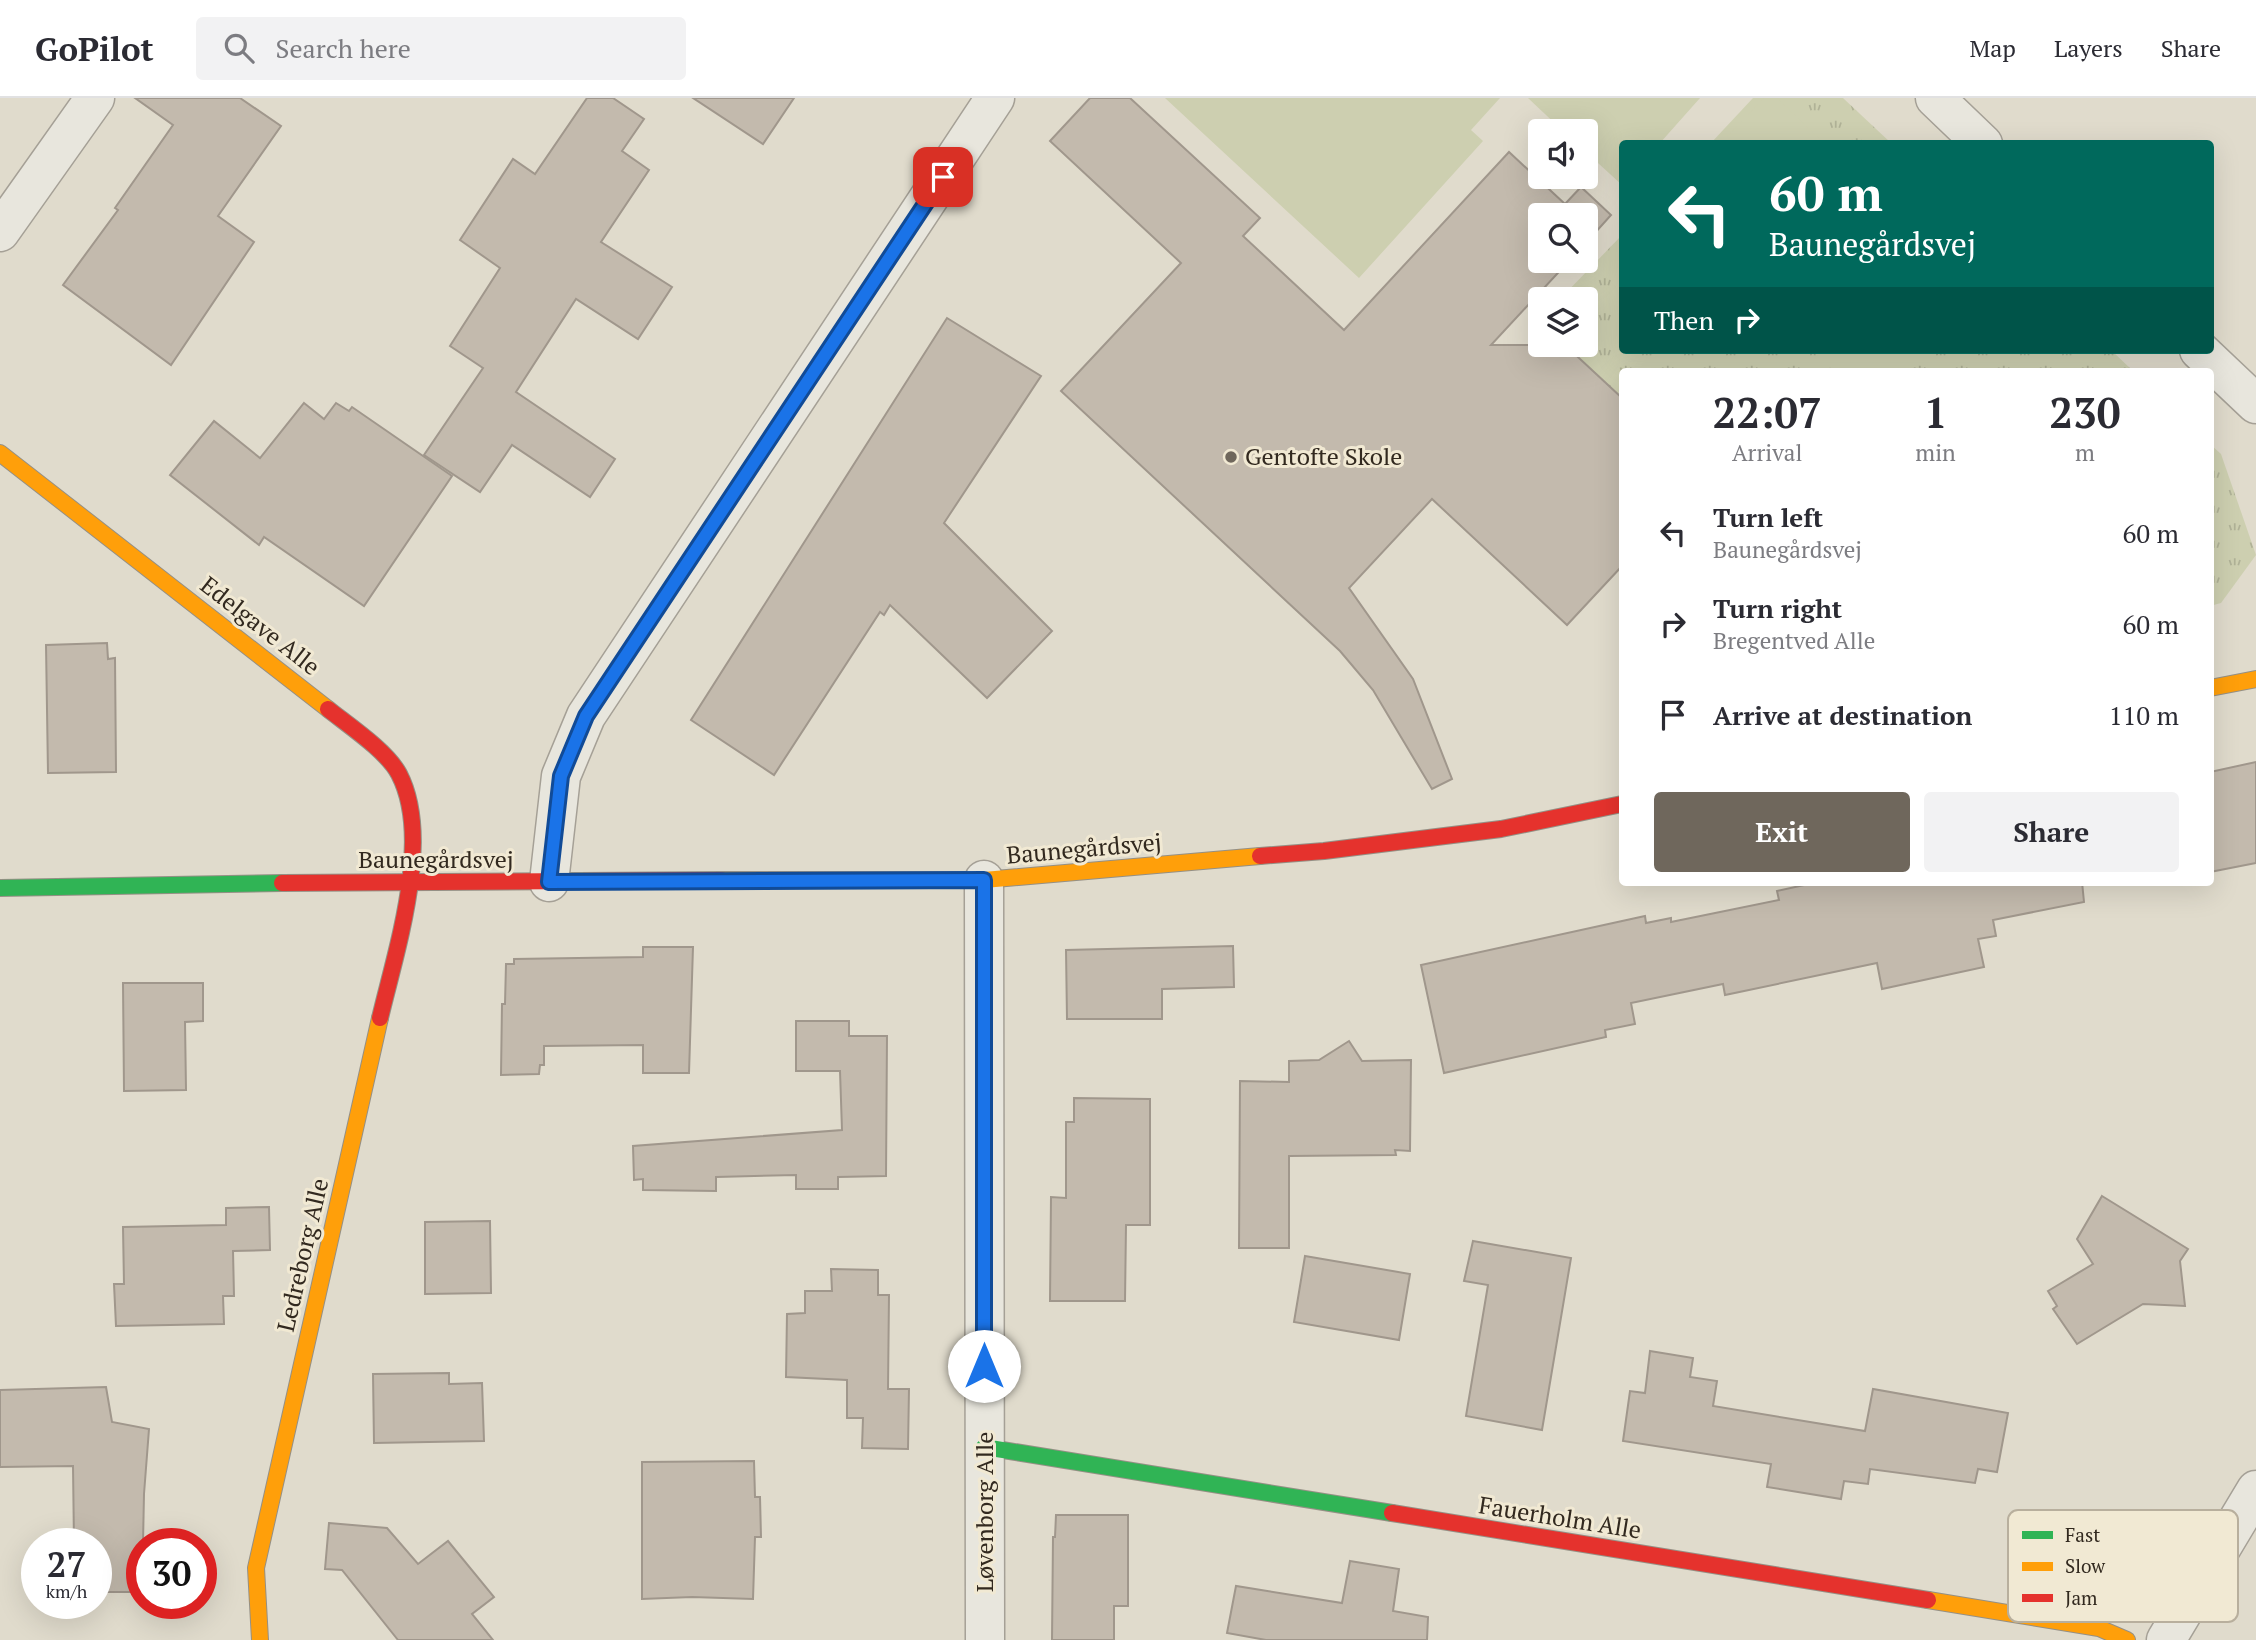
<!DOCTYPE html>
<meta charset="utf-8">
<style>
:root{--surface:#fff;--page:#f2f2f3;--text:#2b2b33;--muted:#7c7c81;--line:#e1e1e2;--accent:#6f675c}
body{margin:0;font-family:"PT Serif",serif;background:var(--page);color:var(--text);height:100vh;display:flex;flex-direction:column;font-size:26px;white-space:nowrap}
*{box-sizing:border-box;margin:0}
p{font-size:23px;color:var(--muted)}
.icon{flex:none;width:38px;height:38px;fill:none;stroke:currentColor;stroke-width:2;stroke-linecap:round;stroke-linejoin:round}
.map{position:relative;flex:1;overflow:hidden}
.drawer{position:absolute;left:1619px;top:270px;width:595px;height:518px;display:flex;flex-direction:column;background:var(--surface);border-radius:7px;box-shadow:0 7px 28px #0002}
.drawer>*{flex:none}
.banner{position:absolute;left:1619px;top:42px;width:595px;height:214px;border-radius:7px;box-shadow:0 7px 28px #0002;background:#00695c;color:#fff;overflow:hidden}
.buttons{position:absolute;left:1528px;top:21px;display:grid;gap:14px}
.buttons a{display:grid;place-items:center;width:70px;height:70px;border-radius:7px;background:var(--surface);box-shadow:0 7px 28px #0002;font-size:35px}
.speed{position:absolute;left:21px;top:1430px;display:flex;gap:14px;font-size:35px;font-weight:700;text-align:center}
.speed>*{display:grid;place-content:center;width:91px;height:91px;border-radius:50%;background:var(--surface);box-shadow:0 7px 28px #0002;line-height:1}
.speed small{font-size:18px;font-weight:400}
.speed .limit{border:10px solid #d22;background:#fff;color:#111}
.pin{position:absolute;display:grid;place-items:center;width:60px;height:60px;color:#fff;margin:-30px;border-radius:14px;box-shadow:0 4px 10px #0006}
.me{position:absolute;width:77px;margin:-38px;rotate:0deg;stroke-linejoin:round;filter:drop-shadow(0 0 5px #0008)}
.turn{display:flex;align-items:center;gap:24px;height:147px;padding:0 35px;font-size:32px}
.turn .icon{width:91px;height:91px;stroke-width:2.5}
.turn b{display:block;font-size:49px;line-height:60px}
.then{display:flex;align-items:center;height:66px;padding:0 35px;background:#0003;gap:14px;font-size:26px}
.eta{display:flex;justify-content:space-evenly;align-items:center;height:119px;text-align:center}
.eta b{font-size:42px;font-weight:800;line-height:49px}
.action{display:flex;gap:14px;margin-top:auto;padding:14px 35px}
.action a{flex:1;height:80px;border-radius:7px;background:var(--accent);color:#fff;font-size:28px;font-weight:800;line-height:80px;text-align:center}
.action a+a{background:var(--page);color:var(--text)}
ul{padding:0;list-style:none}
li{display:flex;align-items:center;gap:21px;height:91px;padding:0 35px}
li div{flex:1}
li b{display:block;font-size:26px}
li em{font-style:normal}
header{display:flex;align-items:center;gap:42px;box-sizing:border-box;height:98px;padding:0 35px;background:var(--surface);border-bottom:2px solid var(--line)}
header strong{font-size:33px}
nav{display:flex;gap:38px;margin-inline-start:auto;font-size:24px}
.search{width:490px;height:63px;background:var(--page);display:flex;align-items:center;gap:18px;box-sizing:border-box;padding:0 24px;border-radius:7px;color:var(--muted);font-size:26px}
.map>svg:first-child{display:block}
.park{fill:url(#park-tufts)}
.garden{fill:#cdcfb0}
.building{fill:#c3baad;stroke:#a0978c;stroke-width:2}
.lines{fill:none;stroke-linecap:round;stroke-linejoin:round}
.street-casing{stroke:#a5a096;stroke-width:41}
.fast-casing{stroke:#959085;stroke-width:18}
.slow-casing{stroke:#959085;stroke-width:18}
.jam-casing{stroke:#959085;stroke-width:18}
.street{stroke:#e8e6dd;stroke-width:38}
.fast{stroke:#30b455;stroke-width:16}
.slow{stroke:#ff9f0a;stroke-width:16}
.jam{stroke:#e5322d;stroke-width:16}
.route-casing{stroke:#114b97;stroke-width:18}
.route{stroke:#1a73e8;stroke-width:12}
.poi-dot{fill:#6f675c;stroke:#f1e9d3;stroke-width:2.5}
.labels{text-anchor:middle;stroke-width:6;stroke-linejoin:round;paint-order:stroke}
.poi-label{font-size:24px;fill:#32291f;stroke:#f1e9d3;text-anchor:start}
.street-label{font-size:24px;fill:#32291f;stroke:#f1e9d3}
.key{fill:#f1e9d3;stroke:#b8af9d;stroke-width:2}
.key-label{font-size:19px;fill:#32291f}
</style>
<header>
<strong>GoPilot</strong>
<div class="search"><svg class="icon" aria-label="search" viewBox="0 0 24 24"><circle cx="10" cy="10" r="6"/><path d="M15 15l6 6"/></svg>Search here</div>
<nav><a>Map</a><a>Layers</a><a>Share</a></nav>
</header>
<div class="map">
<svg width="2256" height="1542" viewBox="0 0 2256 1542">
<defs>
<pattern id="park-tufts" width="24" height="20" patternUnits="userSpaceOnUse" patternTransform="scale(1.75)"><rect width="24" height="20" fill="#cdcfb0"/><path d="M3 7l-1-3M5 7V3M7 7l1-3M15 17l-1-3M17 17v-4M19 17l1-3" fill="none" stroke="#b0b297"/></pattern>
</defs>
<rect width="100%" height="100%" fill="#e0dbcc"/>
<g class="park">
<polygon points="1753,0 1843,0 1891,45 1710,46"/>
<polygon points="1622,137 1622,252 2111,252 2133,273 1622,273 1622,300 1565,247 1586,247 1586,201 1560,201"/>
<polygon points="2210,346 2221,356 2256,457 2221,505 2210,508"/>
</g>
<g class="garden">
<polygon points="1165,0 1500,0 1471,32 1483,43 1359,180"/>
<polygon points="1528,0 1700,0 1660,45 1622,46 1622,87 1586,54 1586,33 1563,33"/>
<polygon points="1764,0 1777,0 1824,45 1721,45"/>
<polygon points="1811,252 1921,252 1900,273 1834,273"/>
</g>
<g class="building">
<polygon points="135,0 240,0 281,28 218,118 254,144 171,267 63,187 118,112 115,110 173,27"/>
<polygon points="587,0 613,0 644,21 622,53 649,72 601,144 672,189 638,241 576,201 516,294 615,361 590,399 512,347 480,394 424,357 483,270 450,248 500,170 460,142 513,61 535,76"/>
<polygon points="693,0 794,0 763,46"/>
<polygon points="1090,0 1130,0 1260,120 1243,138 1344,232 1509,54 1565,106 1581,89 1611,117 1586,145 1586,117 1540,117 1540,163 1569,163 1491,247 1565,247 1622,300 1622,468 1567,527 1432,401 1349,490 1413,581 1452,681 1432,691 1373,592 1340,553 1061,293 1181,165 1050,43"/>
<polygon points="947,220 1041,278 944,425 1052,533 987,600 890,507 884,517 880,514 774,677 691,622"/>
<polygon points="304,305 324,321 336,305 349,313 352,309 452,378 364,508 264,439 259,447 170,377 214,323 260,360"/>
<polygon points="107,545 108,561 115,560 116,674 48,675 46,547"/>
<polygon points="2256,664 2256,765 2210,774 2210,674"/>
<polygon points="1818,784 2082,784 2084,804 1993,822 1996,838 1978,841 1984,869 1882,891 1877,865 1725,897 1723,886 1631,905 1635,926 1605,932 1606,939 1444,975 1421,867 1645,818 1646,825 1671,820 1671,824 1779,802 1777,793"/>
<polygon points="1233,848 1234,889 1162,891 1162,921 1067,921 1066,852"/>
<polygon points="643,849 693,849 689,975 643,975 643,947 544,948 544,967 540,967 539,976 501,977 502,906 505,906 506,866 514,866 514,861 643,859"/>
<polygon points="123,885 203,885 203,923 185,924 186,992 124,993"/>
<polygon points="796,923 849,923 849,938 887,938 886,1078 838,1079 838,1091 796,1091 796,1077 716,1079 716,1093 643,1092 643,1081 634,1082 633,1048 842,1032 840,973 796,973"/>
<polygon points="1349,943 1362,963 1411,962 1410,1053 1395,1052 1396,1057 1289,1058 1289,1150 1239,1150 1240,983 1289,984 1289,963 1319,962"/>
<polygon points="1074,1000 1150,1001 1150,1127 1126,1127 1125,1203 1050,1203 1051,1099 1066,1100 1066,1024 1074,1024"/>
<polygon points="2102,1098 2188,1151 2180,1163 2185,1208 2143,1206 2077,1246 2053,1211 2057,1208 2048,1193 2093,1166 2077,1141"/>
<polygon points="269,1109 270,1152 233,1153 234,1198 223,1198 224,1226 116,1228 114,1186 124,1186 123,1129 226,1127 226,1110"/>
<polygon points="490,1123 491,1195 425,1196 425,1124"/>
<polygon points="1473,1143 1571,1160 1542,1332 1466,1318 1488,1187 1464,1183"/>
<polygon points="1305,1158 1410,1176 1399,1242 1294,1224"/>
<polygon points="831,1171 878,1172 878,1197 889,1197 888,1291 909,1291 908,1351 862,1350 863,1320 847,1320 847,1282 786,1279 787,1216 805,1215 805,1193 832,1193"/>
<polygon points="1650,1253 1693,1260 1690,1279 1717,1283 1713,1308 1865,1333 1873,1291 2008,1315 1997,1374 1978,1371 1975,1385 1870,1371 1868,1386 1844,1383 1841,1401 1767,1389 1771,1366 1623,1343 1630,1293 1645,1295"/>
<polygon points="449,1275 449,1286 482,1285 484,1343 374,1345 373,1276"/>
<polygon points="106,1289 112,1324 149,1331 144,1396 142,1494 96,1494 96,1446 74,1446 73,1368 0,1369 0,1292"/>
<polygon points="754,1363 755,1399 760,1399 761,1439 755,1439 753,1501 692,1499 642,1501 642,1364"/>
<polygon points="1056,1417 1128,1417 1128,1508 1114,1508 1114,1542 1052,1542 1053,1439 1055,1439"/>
<polygon points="329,1425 387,1430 418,1466 448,1443 494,1499 472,1516 493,1542 398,1542 342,1472 325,1471"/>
<polygon points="1350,1463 1399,1471 1393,1513 1428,1519 1427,1542 1266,1542 1227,1535 1236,1488 1342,1505"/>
</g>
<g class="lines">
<g class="street-casing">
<g id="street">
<polyline points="1935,0 1983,46"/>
<polyline points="0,134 95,0"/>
<polyline points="2199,252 2256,306"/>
<polyline points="984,782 985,1542"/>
<polyline points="549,784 561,678 586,618 995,0"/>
<polyline points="2166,1542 2256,1392"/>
</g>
</g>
<g class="fast-casing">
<g id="fast">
<polyline points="0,790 282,785"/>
<polyline points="984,1349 1392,1415"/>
</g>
</g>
<g class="slow-casing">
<g id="slow">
<polyline points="0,355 328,611"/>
<polyline points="2210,590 2256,581"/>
<polyline points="721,782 984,782 1260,758"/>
<polyline points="1928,1502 2099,1530 2127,1542"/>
<polyline points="260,1542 256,1470 380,920"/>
</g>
</g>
<g class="jam-casing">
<g id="jam">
<path d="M328,611C348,627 387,653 399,676C433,741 396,852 380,920"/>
<polyline points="1260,758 1324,753 1501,731 1622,706"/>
<polyline points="282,785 721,782"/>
<polyline points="1392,1415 1928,1502"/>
</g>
</g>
<use href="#street" class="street"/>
<use href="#fast" class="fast"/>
<use href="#slow" class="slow"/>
<use href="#jam" class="jam"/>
</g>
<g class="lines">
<g class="route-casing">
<polyline id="route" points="943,79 586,618 561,678 549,784 984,782 984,1268"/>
</g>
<use href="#route" class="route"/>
</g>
<circle class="poi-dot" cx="1231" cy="359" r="7"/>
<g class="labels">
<g class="poi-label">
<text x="1245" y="367">Gentofte Skole</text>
</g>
<g class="street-label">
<text transform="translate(260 528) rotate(38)" y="8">Edelgave Alle</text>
<text transform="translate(1084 751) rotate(-5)" y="8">Baunegårdsvej</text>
<text x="436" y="770">Baunegårdsvej</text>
<text transform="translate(303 1157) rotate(-77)" y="8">Ledreborg Alle</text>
<text transform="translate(985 1414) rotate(-90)" y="8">Løvenborg Alle</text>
<text transform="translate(1560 1420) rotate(9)" y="8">Fauerholm Alle</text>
</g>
</g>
<rect x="2008" y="1412" width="230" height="112" rx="10" class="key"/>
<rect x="2022" y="1433" width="31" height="8" fill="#30b455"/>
<rect x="2022" y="1464" width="31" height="9" fill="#ff9f0a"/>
<rect x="2022" y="1496" width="31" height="8" fill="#e5322d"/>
<g class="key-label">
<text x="2065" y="1444">Fast</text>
<text x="2065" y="1475">Slow</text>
<text x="2065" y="1507">Jam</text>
</g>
</svg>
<div class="buttons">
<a><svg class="icon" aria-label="sound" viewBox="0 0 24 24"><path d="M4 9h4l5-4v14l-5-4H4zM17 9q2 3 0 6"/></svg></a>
<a><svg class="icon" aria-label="search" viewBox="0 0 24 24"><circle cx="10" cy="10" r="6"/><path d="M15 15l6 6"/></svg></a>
<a><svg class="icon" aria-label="layers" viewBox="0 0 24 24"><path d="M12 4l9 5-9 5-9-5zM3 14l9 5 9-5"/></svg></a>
</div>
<div class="speed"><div>27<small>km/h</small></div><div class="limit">30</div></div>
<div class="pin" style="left:943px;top:79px;background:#d93025"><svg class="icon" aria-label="arrive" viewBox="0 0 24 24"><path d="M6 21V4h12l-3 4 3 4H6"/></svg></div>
<svg class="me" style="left:984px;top:1268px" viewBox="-20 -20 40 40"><circle r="19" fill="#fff"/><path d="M0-13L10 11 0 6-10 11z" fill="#1a73e8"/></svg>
<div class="banner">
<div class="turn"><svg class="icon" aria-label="left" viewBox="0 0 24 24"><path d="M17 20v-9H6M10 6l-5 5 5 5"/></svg><div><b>60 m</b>Baunegårdsvej</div></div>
<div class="then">Then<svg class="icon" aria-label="right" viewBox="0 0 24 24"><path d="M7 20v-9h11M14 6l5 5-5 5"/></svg></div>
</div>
<section class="drawer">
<div class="eta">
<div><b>22:07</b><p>Arrival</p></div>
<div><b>1</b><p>min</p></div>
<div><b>230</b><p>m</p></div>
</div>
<ul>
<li><svg class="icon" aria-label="left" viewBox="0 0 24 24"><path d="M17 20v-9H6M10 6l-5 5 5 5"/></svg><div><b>Turn left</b><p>Baunegårdsvej</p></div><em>60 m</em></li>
<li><svg class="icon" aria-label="right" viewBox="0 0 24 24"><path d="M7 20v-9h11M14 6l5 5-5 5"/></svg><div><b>Turn right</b><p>Bregentved Alle</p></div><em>60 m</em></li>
<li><svg class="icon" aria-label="arrive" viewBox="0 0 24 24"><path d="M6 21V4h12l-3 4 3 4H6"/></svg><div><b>Arrive at destination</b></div><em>110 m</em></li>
</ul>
<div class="action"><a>Exit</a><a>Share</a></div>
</section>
</div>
